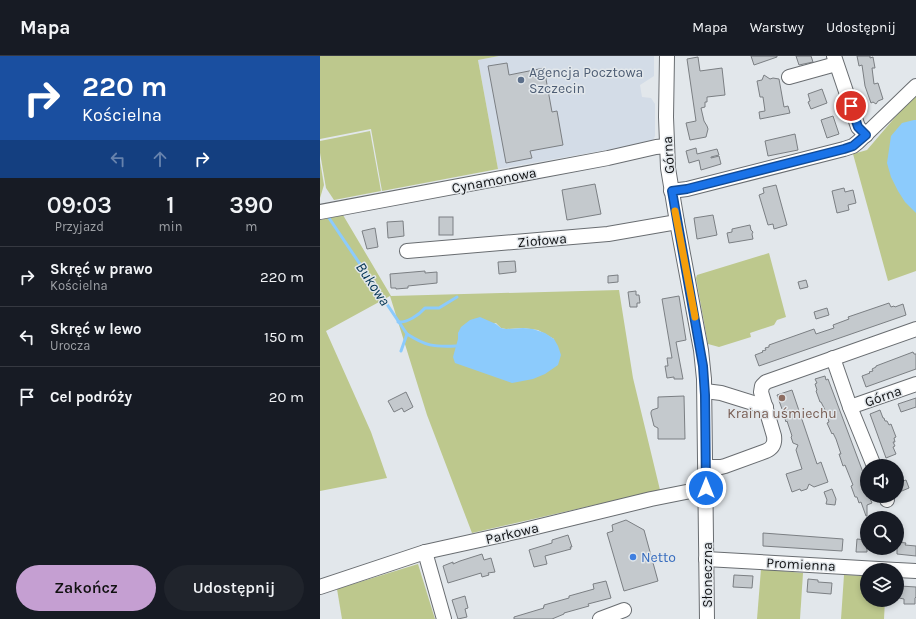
<!DOCTYPE html>
<html lang="pl">
<meta charset="utf-8">
<style>
:root{--surface:#171b24;--page:#20242c;--text:#f1f3f6;--muted:#9ea1a6;--line:#363941;--accent:#c59fd2}
body{margin:0;font-family:Karla,sans-serif;background:var(--page);color:var(--text);height:100vh;display:flex;flex-direction:column;font-size:15px;white-space:nowrap}
*{box-sizing:border-box;margin:0}
p{font-size:13px;color:var(--muted)}
.icon{flex:none;width:22px;height:22px;fill:none;stroke:currentColor;stroke-width:2;stroke-linecap:round;stroke-linejoin:round}
.map{position:relative;flex:1;overflow:hidden}
.drawer{display:flex;flex-direction:column;background:var(--surface);width:320px}
.drawer>*{flex:none}
.top-card{background:#1a4fa0;color:#fff;overflow:hidden}
.fabs{position:absolute;left:540px;top:403px;display:grid;gap:8px}
.fabs a{display:grid;place-items:center;width:44px;height:44px;border-radius:50%;background:var(--surface);box-shadow:0 2px 6px #0003;font-size:20px}
.pin{position:absolute;display:grid;place-items:center;width:34px;height:34px;color:#fff;margin:-17px;border:2px solid #fff;border-radius:50%;box-shadow:0 1px 4px #0007}
.me{position:absolute;width:44px;margin:-22px;rotate:0deg;stroke-linejoin:round;filter:drop-shadow(0 0 3px #0008)}
.turn{display:flex;align-items:center;gap:14px;height:84px;padding:0 16px;font-size:18px}
.turn .icon{width:52px;height:52px;stroke-width:2.5}
.turn b{display:block;font-size:28px;line-height:34px}
.lanes{display:flex;align-items:center;height:38px;padding:0 16px;background:#0003;justify-content:center;gap:20px;direction:ltr}
.lanes .off{opacity:.35}
.eta{display:flex;justify-content:space-evenly;align-items:center;height:68px;text-align:center}
.eta b{font-size:24px;font-weight:600;line-height:28px}
.cta{display:flex;gap:8px;margin-top:auto;padding:8px 16px}
.cta a{flex:1;height:46px;border-radius:24px;background:var(--accent);color:#111;font-size:16px;font-weight:600;line-height:46px;text-align:center}
.cta a+a{background:var(--page);color:var(--text)}
ul{padding:0;list-style:none}
li{display:flex;align-items:center;gap:12px;height:60px;padding:0 16px;border-top:1px solid var(--line)}
li div{flex:1}
li b{display:block;font-size:15px}
li em{font-style:normal}
header{display:flex;align-items:center;gap:24px;box-sizing:border-box;height:56px;padding:0 20px;background:var(--surface);border-bottom:1px solid var(--line)}
header strong{font-size:19px}
nav{display:flex;gap:22px;margin-inline-start:auto;font-size:14px}
main{display:flex;flex:1;min-height:0}
.map>svg:first-child{display:block}
.built{fill:#d3dce7}
.green{fill:#bdc88d;fill-rule:evenodd}
.water{fill:#8ccbfc}
.lines{fill:none;stroke-linecap:round;stroke-linejoin:round}
.stream{stroke:#8ccbfc;stroke-width:3}
.building{fill:#c4c9cd;stroke:#7b7f83}
.minor-casing{stroke:#696d71;stroke-width:16}
.minor{stroke:#fff;stroke-width:14}
.route-casing{stroke:#114b97;stroke-width:10}
.route{stroke:#1a73e8;stroke-width:7}
.slow{stroke:#f59e0b;stroke-width:7}
.service-dot{fill:#5c6f8a;stroke:#e2e7eb;stroke-width:1.5}
.education-dot{fill:#8d6e63;stroke:#e2e7eb;stroke-width:1.5}
.shop-dot{fill:#3f7fe0;stroke:#e2e7eb;stroke-width:1.5}
.labels{text-anchor:middle;stroke-width:3;stroke-linejoin:round;paint-order:stroke}
.service-label{font-size:14px;fill:#4e5e75;stroke:#e2e7eb;text-anchor:start}
.street-label{font-size:14px;fill:#101113;stroke:#e2e7eb}
.education-label{font-size:14px;fill:#785e54;stroke:#e2e7eb}
.shop-label{font-size:14px;fill:#366cbe;stroke:#e2e7eb;text-anchor:start}
.water-label{font-size:15px;font-style:italic;fill:#003352;stroke:#e2e7eb}
</style>
<header>
<strong>Mapa</strong>
<nav><a>Mapa</a><a>Warstwy</a><a>Udostępnij</a></nav>
</header>
<main>
<section class="drawer">
<div class="top-card">
<div class="turn"><svg class="icon" aria-label="right" viewBox="0 0 24 24"><path d="M7 20v-9h11M14 6l5 5-5 5"/></svg><div><b>220 m</b>Kościelna</div></div>
<div class="lanes"><svg class="icon off" aria-label="left" viewBox="0 0 24 24"><path d="M17 20v-9H6M10 6l-5 5 5 5"/></svg><svg class="icon off" aria-label="ahead" viewBox="0 0 24 24"><path d="M12 20V5M6 11l6-6 6 6"/></svg><svg class="icon" aria-label="right" viewBox="0 0 24 24"><path d="M7 20v-9h11M14 6l5 5-5 5"/></svg></div>
</div>
<div class="eta">
<div><b>09:03</b><p>Przyjazd</p></div>
<div><b>1</b><p>min</p></div>
<div><b>390</b><p>m</p></div>
</div>
<ul>
<li><svg class="icon" aria-label="right" viewBox="0 0 24 24"><path d="M7 20v-9h11M14 6l5 5-5 5"/></svg><div><b>Skręć w prawo</b><p>Kościelna</p></div><em>220 m</em></li>
<li><svg class="icon" aria-label="left" viewBox="0 0 24 24"><path d="M17 20v-9H6M10 6l-5 5 5 5"/></svg><div><b>Skręć w lewo</b><p>Urocza</p></div><em>150 m</em></li>
<li><svg class="icon" aria-label="arrive" viewBox="0 0 24 24"><path d="M6 21V4h12l-3 4 3 4H6"/></svg><div><b>Cel podróży</b></div><em>20 m</em></li>
</ul>
<div class="cta"><a>Zakończ</a><a>Udostępnij</a></div>
</section>
<div class="map">
<svg width="596" height="563" viewBox="0 0 596 563">
<rect width="100%" height="100%" fill="#e2e7eb"/>
<polygon class="built" points="179,0 334,0 334,20 320,29 322,41 331,42 335,48 335,80 332,86 178,113 158,4"/>
<g class="green">
<polygon points="0,0 179,0 158,4 178,113 62,135 51,73 0,83"/>
<polygon points="596,38 596,215 568,225 533,98 547,94 589,45"/>
<polygon points="50,75 61,135 14,144 6,132 0,97 0,85"/>
<polygon points="0,105 4,129 0,142"/>
<path d="M23,159L71,240L299,234L313,322L340,434L152,477L107,359L70,240L6,275L51,376L67,422L0,435V164ZM176,267L181,272L186,273L203,272L218,274L234,283H138V277Z"/>
<polygon points="449,197 466,261 457,264 454,269 430,277 431,281 399,291 388,288 376,222 377,219"/>
<polygon points="98,508 115,563 22,563 17,533"/>
<polygon points="441,513 483,517 480,563 437,563"/>
<polygon points="524,519 547,520 547,544 565,544 564,563 521,563"/>
</g>
<g class="water">
<polygon points="594,64 596,64 596,157 585,146 578,135 571,121 567,107 571,80 582,67"/>
<polygon points="160,261 176,268 181,272 186,273 203,272 213,273 225,277 234,283 238,290 241,299 238,309 225,318 213,323 192,327 135,307 133,301 138,283 138,277 141,271 150,264"/>
</g>
<g class="lines">
<g class="stream">
<polyline points="9,162 87,278 81,295"/>
<path d="M78,266C87,267 99,259 105,252H119L137,241"/>
<path d="M87,278C106,290 113,291 136,290"/>
</g>
</g>
<g class="building">
<polygon points="431,0 457,0 457,1 434,9"/>
<polygon points="476,0 491,0 493,6 479,9"/>
<polygon points="537,0 550,0 550,2 553,1 555,12 552,12 554,28 558,27 563,43 558,45 556,48 553,46 551,47 545,30 542,9 539,10"/>
<polygon points="378,1 380,15 402,12 405,39 387,41 387,46 385,46 385,51 381,52 384,65 387,70 388,73 386,81 370,84 366,67 376,65 367,3"/>
<polygon points="187,7 189,19 224,12 232,56 237,55 243,89 210,95 212,102 186,107 168,10"/>
<polygon points="444,19 450,23 453,22 459,23 464,51 468,50 470,57 440,63 439,56 445,55 443,41 440,41 437,25 442,24"/>
<polygon points="502,33 507,47 491,53 488,46 490,45 488,38"/>
<polygon points="513,60 519,78 507,82 501,64"/>
<polygon points="475,78 478,94 448,100 445,85"/>
<polygon points="376,92 377,98 397,93 399,99 391,101 391,102 399,100 401,108 381,114 379,104 369,107 366,95"/>
<polygon points="275,128 281,158 247,164 242,134"/>
<polygon points="456,129 467,169 454,173 453,168 448,169 439,139 444,137 443,132"/>
<polygon points="524,132 525,136 533,134 536,147 528,149 529,154 517,157 512,135"/>
<polygon points="393,159 397,179 377,183 374,162"/>
<rect x="119" y="161" width="14" height="18"/>
<polygon points="83,165 84,180 68,182 67,166"/>
<polygon points="430,169 431,174 433,176 432,178 433,183 409,187 407,177 412,176 412,173"/>
<polygon points="55,172 58,191 47,193 42,175"/>
<polygon points="195,205 196,216 179,218 178,206"/>
<polygon points="105,215 105,217 117,216 117,227 88,230 88,232 76,233 76,232 71,232 70,218"/>
<polygon points="298,219 298,226 288,227 288,220"/>
<polygon points="486,224 488,231 480,233 478,226"/>
<polygon points="316,235 316,239 319,239 320,247 317,247 317,251 310,251 308,236"/>
<polygon points="359,240 366,284 356,286 363,323 354,323 354,321 347,322 345,310 348,310 347,302 352,302 342,243"/>
<polygon points="569,247 571,251 574,250 575,251 583,248 586,259 439,310 435,299 443,296 442,295 446,294 445,292 449,291 449,289 494,273 496,278 514,272 513,269 529,263 528,261"/>
<polygon points="507,252 509,259 496,263 494,256"/>
<polygon points="593,296 594,298 596,298 596,313 546,331 542,320 550,317 549,316 553,315 552,313 556,311 556,310"/>
<polygon points="505,320 506,324 508,323 547,427 547,440 549,440 552,447 547,449 547,460 546,460 541,446 539,447 537,441 535,441 531,430 533,429 525,409 523,410 519,398 521,398 516,383 513,377 512,378 507,367 509,366 505,354 501,346 500,346 496,335 497,334 495,328 497,327 495,323"/>
<polygon points="472,334 497,408 501,406 508,426 494,431 489,428 487,433 481,435 480,433 472,436 466,418 482,413 476,394 478,389 473,387 471,381 472,380 467,365 466,366 464,360 466,355 462,353 457,339"/>
<polygon points="86,336 93,351 84,356 82,352 74,356 68,345"/>
<polygon points="364,340 365,383 338,383 338,372 334,370 331,358 331,356 332,354 338,352 338,341"/>
<polygon points="596,342 596,351 581,356 578,348"/>
<polygon points="560,354 563,362 564,362 565,365 567,365 569,369 571,368 576,381 574,382 575,386 573,386 575,390 573,391 576,398 566,402 550,358"/>
<polygon points="586,424 589,432 577,437 577,427"/>
<polygon points="512,433 516,443 515,449 506,448 507,444 504,436"/>
<polygon points="306,464 324,474 338,525 304,535 287,477 293,475 292,469"/>
<polygon points="443,477 523,483 522,495 443,490"/>
<polygon points="248,479 252,491 250,491 251,493 225,500 227,508 214,511 209,494 232,487 232,484"/>
<polygon points="537,483 547,484 547,496 536,496"/>
<polygon points="577,486 586,487 585,489 596,490 596,500 577,498"/>
<polygon points="162,498 164,504 171,502 175,516 168,517 169,519 162,521 161,517 128,527 123,510 133,506 133,508 140,505"/>
<polygon points="414,519 433,520 432,532 413,531"/>
<polygon points="488,523 498,524 498,526 512,527 511,538 487,536"/>
<polygon points="286,525 291,542 268,548 269,550 244,557 244,558 232,563 194,563 194,561 224,552 223,551 224,551 224,549 249,542 249,540 274,533 273,528"/>
<polygon points="580,530 596,531 596,541 595,542 595,548 584,548 584,543 579,542 579,541 577,541 577,531 580,531"/>
<polygon points="145,540 148,552 145,553 147,561 138,563 132,544"/>
</g>
<g class="lines">
<g class="minor-casing">
<g id="minor">
<polyline points="347,0 346,61 348,112 357,166 381,294 384,323 387,563"/>
<polyline points="514,0 538,71 546,79"/>
<polyline points="469,21 516,8"/>
<polyline points="351,135 367,133 524,93 533,90 538,86 596,30"/>
<polyline points="0,156 288,102 336,91 347,90"/>
<polyline points="87,195 288,178 357,166"/>
<polyline points="513,302 530,351 596,328"/>
<polyline points="385,335 401,337 446,351"/>
<polyline points="530,351 554,410"/>
<path d="M386,411H401L405,410L446,395C453,392 455,387 454,380L441,336L442,330L446,326L596,273"/>
<polyline points="566,440 567,444"/>
<polyline points="105,496 124,563"/>
<polyline points="386,503 576,514"/>
<polyline points="577,514 596,515"/>
<polyline points="0,531 105,496 200,475 331,443 386,432"/>
<polyline points="280,563 304,554"/>
</g>
</g>
<use href="#minor" class="minor"/>
</g>
<g class="lines">
<g class="route-casing">
<polyline id="route" points="386,432 385,339 383,310 352,135 367,133 524,93 533,90 546,79 538,71 531,50"/>
</g>
<use href="#route" class="route"/>
<polyline class="slow" points="355,155 375,261"/>
</g>
<circle class="service-dot" cx="201" cy="24" r="4"/>
<circle class="education-dot" cx="462" cy="342" r="4"/>
<circle class="shop-dot" cx="313" cy="501" r="4"/>
<g class="labels">
<g class="service-label">
<text x="209" y="21">Agencja Pocztowa<tspan x="209" dy="16">Szczecin</tspan></text>
</g>
<g class="street-label">
<text transform="translate(348 99) rotate(-94)" y="5">Górna</text>
<text transform="translate(174 124) rotate(-11)" y="5">Cynamonowa</text>
<text transform="translate(222 184) rotate(-5)" y="5">Ziołowa</text>
<text transform="translate(563 340) rotate(-19)" y="5">Górna</text>
<text transform="translate(192 477) rotate(-13)" y="5">Parkowa</text>
<text transform="translate(481 508) rotate(3)" y="5">Promienna</text>
<text transform="translate(387 519) rotate(-90)" y="5">Słoneczna</text>
</g>
<g class="education-label">
<text x="462" y="362">Kraina uśmiechu</text>
</g>
<g class="shop-label">
<text x="321" y="506">Netto</text>
</g>
<g class="water-label">
<text transform="translate(53 228) rotate(56)" y="5">Bukowa</text>
</g>
</g>
</svg>
<div class="fabs">
<a><svg class="icon" aria-label="sound" viewBox="0 0 24 24"><path d="M4 9h4l5-4v14l-5-4H4zM17 9q2 3 0 6"/></svg></a>
<a><svg class="icon" aria-label="search" viewBox="0 0 24 24"><circle cx="10" cy="10" r="6"/><path d="M15 15l6 6"/></svg></a>
<a><svg class="icon" aria-label="layers" viewBox="0 0 24 24"><path d="M12 4l9 5-9 5-9-5zM3 14l9 5 9-5"/></svg></a>
</div>
<div class="pin" style="left:531px;top:50px;background:#d93025"><svg class="icon" aria-label="arrive" viewBox="0 0 24 24"><path d="M6 21V4h12l-3 4 3 4H6"/></svg></div>
<svg class="me" style="left:386px;top:432px" viewBox="-20 -20 40 40"><circle r="17" fill="#1a73e8" stroke="#fff" stroke-width="3"/><path d="M0-11L8 9 0 5-8 9z" fill="#fff"/></svg>
</div>
</main>
